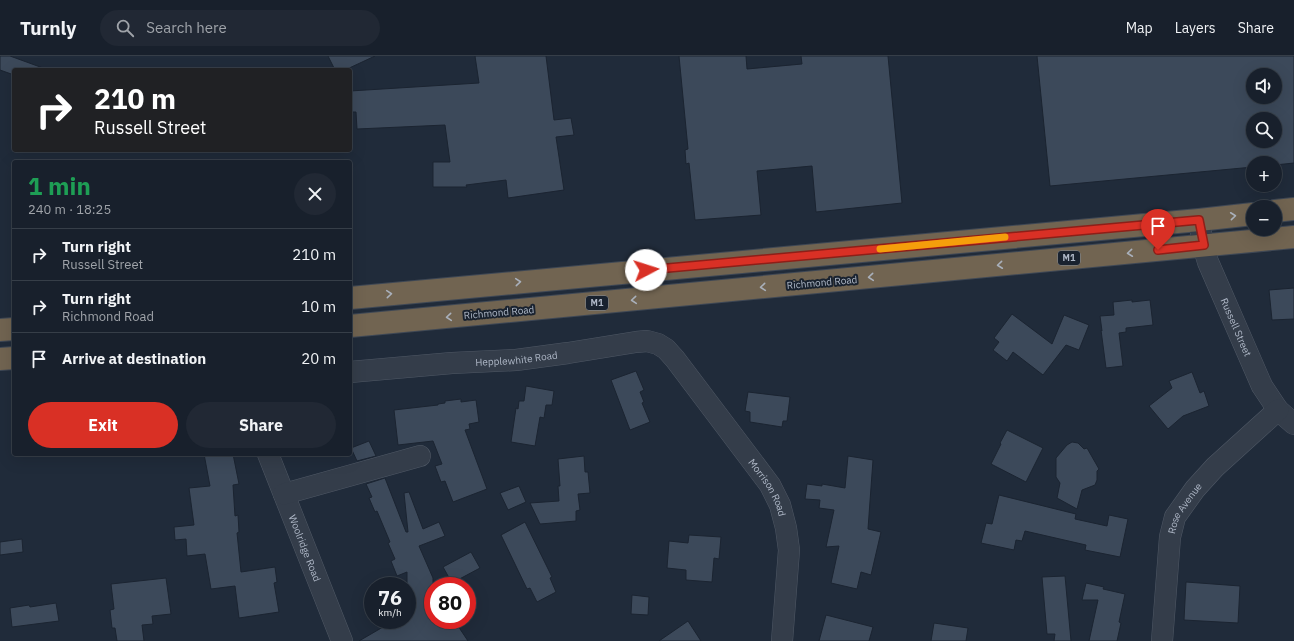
<!DOCTYPE html>
<meta charset="utf-8">
<style>
:root{--surface:#18202c;--page:#212834;--text:#f1f3f6;--muted:#9fa3a9;--line:#363e48;--accent:#d93025}
body{margin:0;font-family:"IBM Plex Sans",sans-serif;background:var(--page);color:var(--text);height:100vh;display:flex;flex-direction:column;font-size:15px;white-space:nowrap}
*{box-sizing:border-box;margin:0}
p{font-size:13px;color:var(--muted)}
.icon{flex:none;width:22px;height:22px;fill:none;stroke:currentColor;stroke-width:2;stroke-linecap:round;stroke-linejoin:round}
.map{position:relative;flex:1;overflow:hidden}
.sheet{position:absolute;left:12px;top:104px;width:340px;height:296px;display:flex;flex-direction:column;background:var(--surface);border-radius:4px;box-shadow:0 4px 16px #0002,0 0 0 1px var(--line)}
.sheet>*{flex:none}
.hud{position:absolute;left:12px;top:12px;width:340px;height:84px;border-radius:4px;box-shadow:0 4px 16px #0002,0 0 0 1px var(--line);background:#202124;color:#fff;overflow:hidden}
.controls{position:absolute;left:1246px;top:12px;display:grid;gap:8px}
.controls a{display:grid;place-items:center;width:36px;height:36px;border-radius:50%;background:var(--surface);box-shadow:0 4px 16px #0002,0 0 0 1px var(--line);font-size:20px}
.speed{position:absolute;left:364px;top:521px;display:flex;gap:8px;font-size:20px;font-weight:700;text-align:center}
.speed>*{display:grid;place-content:center;width:52px;height:52px;border-radius:50%;background:var(--surface);box-shadow:0 4px 16px #0002,0 0 0 1px var(--line);line-height:1}
.speed small{font-size:10px;font-weight:400}
.speed .limit{border:6px solid #d22;background:#fff;color:#111}
.pin{position:absolute;display:grid;place-items:center;width:34px;height:34px;color:#fff;margin:-41px -17px;border-radius:50% 50% 50% 0;rotate:-45deg;box-shadow:0 0 4px #0007}
.pin .icon{rotate:45deg}
.me{position:absolute;width:44px;margin:-22px;rotate:85deg;stroke-linejoin:round;filter:drop-shadow(0 0 3px #0008)}
.turn{display:flex;align-items:center;gap:14px;height:84px;padding:0 16px;font-size:18px}
.turn .icon{width:52px;height:52px;stroke-width:2.5}
.turn b{display:block;font-size:28px;line-height:34px}
.round{display:grid;place-items:center;flex:none;width:42px;height:42px;border-radius:21px;background:var(--page)}
.headline{display:flex;align-items:center;justify-content:space-between;height:68px;padding:0 16px}
h1{font-size:24px;font-weight:700;line-height:30px;color:#1e9e55}
.action{display:flex;gap:8px;margin-top:auto;padding:8px 16px}
.action a{flex:1;height:46px;border-radius:24px;background:var(--accent);color:#fff;font-size:16px;font-weight:700;line-height:46px;text-align:center}
.action a+a{background:var(--page);color:var(--text)}
ul{padding:0;list-style:none}
li{display:flex;align-items:center;gap:12px;height:52px;padding:0 16px;border-top:1px solid var(--line)}
li div{flex:1}
li b{display:block;font-size:15px}
li em{font-style:normal}
header{display:flex;align-items:center;gap:24px;box-sizing:border-box;height:56px;padding:0 20px;background:var(--surface);border-bottom:1px solid var(--line)}
header strong{font-size:19px}
nav{display:flex;gap:22px;margin-inline-start:auto;font-size:14px}
.search{width:280px;height:36px;background:var(--page);display:flex;align-items:center;gap:10px;box-sizing:border-box;padding:0 14px;border-radius:22px;color:var(--muted);font-size:15px}
.map>svg:first-child{display:block}
.building{fill:#3c495a;stroke:#1b2431;fill-rule:evenodd}
.lines{fill:none;stroke-linecap:round;stroke-linejoin:round}
.minor-casing{stroke:#4f5865;stroke-width:22}
.highway-casing{stroke:#3f4855;stroke-width:24}
.minor{stroke:#343d4a;stroke-width:21}
.highway{stroke:#716451;stroke-width:22}
.oneway{stroke:#a9b0bb}
.route-casing{stroke:#8d1f18;stroke-width:10}
.route{stroke:#d93025;stroke-width:7}
.slow{stroke:#f59e0b;stroke-width:7}
.labels{text-anchor:middle;stroke-width:4;stroke-linejoin:round;paint-order:stroke}
.shield{fill:#19222f;stroke:#828b99;stroke-width:1}
.shield-label{font-size:9px;font-weight:bold;fill:#afb8c7}
.street-label{font-size:10px;fill:#afb8c7;stroke:#19222f}
</style>
<header>
<strong>Turnly</strong>
<div class="search"><svg class="icon" aria-label="search" viewBox="0 0 24 24"><circle cx="10" cy="10" r="6"/><path d="M15 15l6 6"/></svg>Search here</div>
<nav><a>Map</a><a>Layers</a><a>Share</a></nav>
</header>
<div class="map">
<svg width="1294" height="585" viewBox="0 0 1294 585">
<rect width="100%" height="100%" fill="#202b3a"/>
<g class="building">
<polygon points="0,0 10,0 43,12 43,14 14,14 14,19 0,14"/>
<polygon points="328,0 375,0 345,14 335,14"/>
<polygon points="475,0 546,0 554,64 571,62 574,79 556,81 564,134 508,142 506,124 466,129 467,131 433,131 433,106 450,106 445,69 357,73 356,56 350,56 350,35 479,27"/>
<polygon points="679,0 746,0 747,13 802,8 801,0 888,0 902,147 816,156 812,110 757,115 761,159 695,164 689,107 686,108 685,94 688,93"/>
<path d="M1037,0H1294V107L1275,109V107H1253V111L1050,130ZM1253,19H1275V41H1253ZM1253,63H1275V85H1253Z"/>
<polygon points="1294,232 1294,263 1272,264 1269,234"/>
<polygon points="1132,244 1132,246 1150,244 1153,269 1126,272 1126,276 1119,277 1123,310 1106,312 1101,274 1102,275 1100,260 1114,259 1113,246"/>
<polygon points="1012,258 1052,288 1064,259 1089,269 1079,294 1066,289 1043,319 1013,296 1007,305 993,294 999,286 994,282"/>
<polygon points="636,315 644,334 640,336 644,346 642,347 650,366 630,374 611,324"/>
<polygon points="1192,316 1200,337 1204,335 1209,350 1183,360 1168,373 1149,350 1172,332 1169,325"/>
<polygon points="526,330 554,335 552,349 546,349 544,362 540,361 535,390 511,386 516,352 518,353 519,345 524,345"/>
<polygon points="748,336 790,341 787,365 783,365 782,371 750,366 750,356 745,355"/>
<polygon points="461,343 461,346 476,344 479,366 469,368 470,373 465,374 487,433 453,446 445,425 441,426 435,410 442,408 433,385 398,389 394,354 438,349 438,348 445,347 445,345"/>
<polygon points="1007,374 1043,392 1026,426 991,408 1001,388 1000,387"/>
<polygon points="369,385 376,400 357,405 351,392"/>
<polygon points="1072,386 1078,387 1084,393 1087,392 1099,413 1097,415 1097,424 1095,429 1082,434 1077,453 1057,442 1060,427 1056,421 1056,402 1067,389"/>
<polygon points="204,398 233,398 239,428 233,429 235,460 238,459 239,476 237,477 241,516 275,511 277,526 274,527 279,556 239,562 235,530 211,533 205,498 187,500 186,483 175,484 174,471 194,469 189,432 210,430"/>
<polygon points="584,400 585,416 588,416 590,437 578,438 580,454 576,455 576,465 540,468 530,447 559,445 558,430 560,430 558,403"/>
<polygon points="848,400 873,404 868,473 881,476 871,519 861,516 857,533 831,527 839,490 826,491 834,454 819,452 820,444 805,443 807,428 822,430 822,428 845,432"/>
<polygon points="385,422 406,476 408,476 404,437 409,436 423,473 439,466 445,480 419,490 433,522 433,564 454,564 468,585 359,585 383,571 379,564 407,564 407,516 397,520 391,505 395,503 388,487 390,486 377,455 375,456 369,442 372,441 366,428"/>
<polygon points="519,430 526,446 508,454 500,437"/>
<polygon points="999,439 1076,458 1075,463 1107,470 1109,459 1128,463 1120,501 1085,494 1086,489 1025,475 1022,485 1016,484 1014,494 981,487 986,467 992,468"/>
<polygon points="525,466 552,521 550,522 556,536 537,546 530,532 527,533 501,479"/>
<polygon points="689,479 721,481 719,503 714,502 712,526 686,524 686,514 667,512 669,485 688,487"/>
<polygon points="22,483 23,496 0,499 0,486"/>
<polygon points="471,496 480,512 452,527 443,511"/>
<polygon points="1065,520 1071,585 1054,585 1055,578 1047,578 1042,521"/>
<polygon points="166,522 171,558 152,560 153,568 142,569 144,585 117,585 115,572 112,572 110,554 114,553 111,528"/>
<polygon points="1186,526 1240,530 1238,567 1184,564"/>
<polygon points="1086,527 1104,531 1103,533 1125,538 1119,566 1121,567 1117,585 1089,585 1098,544 1082,544"/>
<polygon points="632,539 649,541 648,559 631,558"/>
<polygon points="56,547 59,565 12,571 10,552 29,549 30,551"/>
<polygon points="826,559 873,571 869,585 819,585"/>
<polygon points="688,565 701,585 659,585"/>
<polygon points="934,567 968,572 966,585 931,585"/>
</g>
<g class="lines">
<g class="minor-casing">
<g id="minor">
<path id="s1" d="M1199,164L1203,189L1208,206L1262,330L1278,354L1294,368"/>
<path id="s2" d="M350,316L452,307L516,304L568,297L636,286L647,285L658,288L666,293L675,303L770,429L780,449L786,472L789,494L782,585"/>
<path id="s3" d="M268,398L342,585"/>
<polyline points="284,438 420,400"/>
<path id="s4" d="M1162,585L1170,481L1175,461L1195,433L1215,411L1278,354"/>
</g>
</g>
<g class="highway-casing">
<g id="highway">
<polyline points="1275,155 1294,153"/>
<polyline points="350,242 1199,164 1253,158"/>
<polyline points="350,270 1294,181"/>
<polyline points="0,274 14,273"/>
<polyline points="0,303 14,302"/>
</g>
</g>
<use href="#minor" class="minor"/>
<use href="#highway" class="highway"/>
</g>
<defs><path id="oneway-chevron" d="M-2-3.5L2.5 0L-2 3.5" fill="none" stroke-width="1.6" stroke-linecap="round" stroke-linejoin="round"/></defs>
<g class="oneway">
<use href="#oneway-chevron" transform="translate(1233 160) rotate(-6)"/>
<use href="#oneway-chevron" transform="translate(1130 197) rotate(174)"/>
<use href="#oneway-chevron" transform="translate(1000 209) rotate(174)"/>
<use href="#oneway-chevron" transform="translate(871 221) rotate(175)"/>
<use href="#oneway-chevron" transform="translate(518 226) rotate(-5)"/>
<use href="#oneway-chevron" transform="translate(763 231) rotate(175)"/>
<use href="#oneway-chevron" transform="translate(389 238) rotate(-5)"/>
<use href="#oneway-chevron" transform="translate(634 244) rotate(175)"/>
<use href="#oneway-chevron" transform="translate(449 261) rotate(175)"/>
</g>
<g class="lines">
<g class="route-casing">
<polyline id="route" points="646,214 1199,164 1204,189 1158,194"/>
</g>
<use href="#route" class="route"/>
<polyline class="slow" points="880,193 1005,181"/>
</g>
<g class="labels">
<g class="shield">
<rect x="1058" y="195" width="22" height="14" rx="3"/>
<rect x="586" y="240" width="22" height="14" rx="3"/>
</g>
<g class="shield-label">
<text x="1069" y="205">M1</text>
<text x="597" y="250">M1</text>
</g>
<g class="street-label">
<text transform="translate(822 226) rotate(-5)" y="4">Richmond Road</text>
<text transform="translate(499 256) rotate(-5)" y="4">Richmond Road</text>
<text dy="4" stroke="none"><textPath href="#s1" startOffset="114">Russell Street</textPath></text>
<text dy="4" stroke="none"><textPath href="#s2" startOffset="167">Hepplewhite Road</textPath></text>
<text dy="4" stroke="none"><textPath href="#s2" startOffset="492">Morrison Road</textPath></text>
<text dy="4" stroke="none"><textPath href="#s4" startOffset="137">Rose Avenue</textPath></text>
<text dy="4" stroke="none"><textPath href="#s3" startOffset="101">Woolridge Road</textPath></text>
</g>
</g>
</svg>
<div class="controls">
<a><svg class="icon" aria-label="sound" viewBox="0 0 24 24"><path d="M4 9h4l5-4v14l-5-4H4zM17 9q2 3 0 6"/></svg></a>
<a><svg class="icon" aria-label="search" viewBox="0 0 24 24"><circle cx="10" cy="10" r="6"/><path d="M15 15l6 6"/></svg></a>
<a>+</a>
<a>−</a>
</div>
<div class="speed"><div>76<small>km/h</small></div><div class="limit">80</div></div>
<div class="pin" style="left:1158px;top:194px;background:#d93025"><svg class="icon" aria-label="arrive" viewBox="0 0 24 24"><path d="M6 21V4h12l-3 4 3 4H6"/></svg></div>
<svg class="me" style="left:646px;top:214px" viewBox="-20 -20 40 40"><circle r="19" fill="#fff"/><path d="M0-13L10 11 0 6-10 11z" fill="#d93025"/></svg>
<div class="hud">
<div class="turn"><svg class="icon" aria-label="right" viewBox="0 0 24 24"><path d="M7 20v-9h11M14 6l5 5-5 5"/></svg><div><b>210 m</b>Russell Street</div></div>
</div>
<section class="sheet">
<div class="headline"><div><h1>1 min</h1><p>240 m · 18:25</p></div><a class="round"><svg class="icon" aria-label="close" viewBox="0 0 24 24"><path d="M6 6l12 12M18 6L6 18"/></svg></a></div>
<ul>
<li><svg class="icon" aria-label="right" viewBox="0 0 24 24"><path d="M7 20v-9h11M14 6l5 5-5 5"/></svg><div><b>Turn right</b><p>Russell Street</p></div><em>210 m</em></li>
<li><svg class="icon" aria-label="right" viewBox="0 0 24 24"><path d="M7 20v-9h11M14 6l5 5-5 5"/></svg><div><b>Turn right</b><p>Richmond Road</p></div><em>10 m</em></li>
<li><svg class="icon" aria-label="arrive" viewBox="0 0 24 24"><path d="M6 21V4h12l-3 4 3 4H6"/></svg><div><b>Arrive at destination</b></div><em>20 m</em></li>
</ul>
<div class="action"><a>Exit</a><a>Share</a></div>
</section>
</div>
